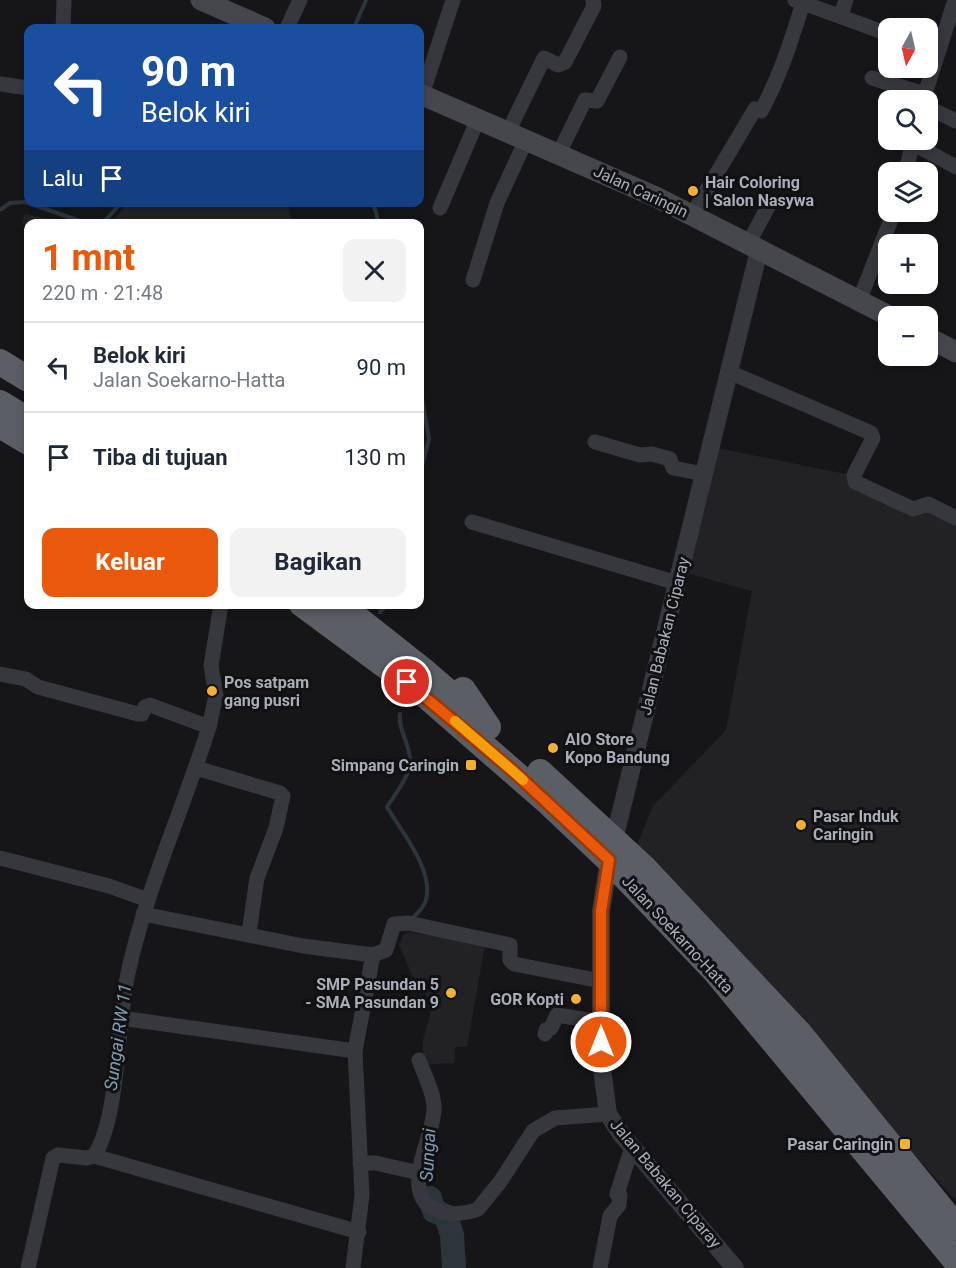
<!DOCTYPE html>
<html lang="id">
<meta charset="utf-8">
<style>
:root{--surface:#fff;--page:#f2f2f3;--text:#1f2937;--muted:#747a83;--line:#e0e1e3;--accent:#ea580c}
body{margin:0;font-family:Roboto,sans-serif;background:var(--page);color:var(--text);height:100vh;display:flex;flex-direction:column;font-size:22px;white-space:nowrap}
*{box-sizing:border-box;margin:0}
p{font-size:20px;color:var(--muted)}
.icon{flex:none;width:33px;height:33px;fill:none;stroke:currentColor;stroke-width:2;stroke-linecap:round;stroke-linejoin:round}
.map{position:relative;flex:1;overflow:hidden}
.side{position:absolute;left:24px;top:219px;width:400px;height:390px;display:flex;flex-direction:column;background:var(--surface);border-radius:12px;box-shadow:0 3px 9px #0003}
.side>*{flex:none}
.banner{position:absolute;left:24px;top:24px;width:400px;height:183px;border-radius:12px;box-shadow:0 3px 9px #0003;background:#1a4fa0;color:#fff;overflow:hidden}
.needle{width:39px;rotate:188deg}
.buttons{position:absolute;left:878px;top:18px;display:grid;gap:12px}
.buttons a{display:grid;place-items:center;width:60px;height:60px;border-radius:12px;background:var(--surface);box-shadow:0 3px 9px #0003;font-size:30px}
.pin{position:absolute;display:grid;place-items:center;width:51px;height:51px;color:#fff;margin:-26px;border:3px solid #fff;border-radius:50%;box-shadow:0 2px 6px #0007}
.me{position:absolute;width:66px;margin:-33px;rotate:0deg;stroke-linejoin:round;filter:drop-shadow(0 0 4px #0008)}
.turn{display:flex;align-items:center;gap:21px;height:126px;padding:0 18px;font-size:27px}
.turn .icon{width:78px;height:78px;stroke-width:2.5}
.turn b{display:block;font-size:42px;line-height:51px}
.then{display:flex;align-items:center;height:57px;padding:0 18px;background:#0003;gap:12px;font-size:22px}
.round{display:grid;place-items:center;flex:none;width:63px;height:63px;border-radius:12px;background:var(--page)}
.head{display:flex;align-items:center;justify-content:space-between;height:102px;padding:0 18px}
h1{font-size:36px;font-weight:700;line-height:45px;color:var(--accent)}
.action{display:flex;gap:12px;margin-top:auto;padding:12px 18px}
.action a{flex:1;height:69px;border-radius:12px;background:var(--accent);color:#fff;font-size:24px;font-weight:700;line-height:69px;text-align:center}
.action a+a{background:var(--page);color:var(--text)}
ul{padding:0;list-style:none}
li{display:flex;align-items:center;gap:18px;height:90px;padding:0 18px;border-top:2px solid var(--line)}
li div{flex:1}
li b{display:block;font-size:22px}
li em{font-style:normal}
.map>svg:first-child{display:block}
.built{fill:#222225}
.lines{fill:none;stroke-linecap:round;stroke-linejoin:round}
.stream{stroke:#2c353c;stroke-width:4}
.river{stroke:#2c353c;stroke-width:24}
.minor{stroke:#37383d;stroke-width:15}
.tertiary{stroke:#37383d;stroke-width:18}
.secondary{stroke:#45474d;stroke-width:21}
.trunk{stroke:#5b5e65;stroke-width:26}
.route-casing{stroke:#983908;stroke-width:15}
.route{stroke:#ea580c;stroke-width:10}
.slow{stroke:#f59e0b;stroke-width:10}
.poi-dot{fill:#f2b134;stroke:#111113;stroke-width:2}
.labels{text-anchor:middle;stroke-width:6;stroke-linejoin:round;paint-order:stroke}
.poi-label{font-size:16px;font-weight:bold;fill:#a8adb8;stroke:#111113;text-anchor:start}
.street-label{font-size:16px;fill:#a8adb8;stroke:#111113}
.water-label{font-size:18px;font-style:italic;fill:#7f9bb3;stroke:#111113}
</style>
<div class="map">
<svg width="956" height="1268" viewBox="0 0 956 1268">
<rect width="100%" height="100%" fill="#161618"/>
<g class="built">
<polygon points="128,203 288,203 292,223 111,223"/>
<polygon points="25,214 72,223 28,224 28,227 22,224"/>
<polygon points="717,448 851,475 956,524 956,1201 637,845 653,806 726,730 752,591 686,573"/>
<polygon points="409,932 485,944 467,1047 455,1047 454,1063 423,1065 423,1040 430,1015 430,1000 412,975 399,945 403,935"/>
</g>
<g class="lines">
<g class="stream">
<polyline points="354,28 366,0"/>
<polyline points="373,202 379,224"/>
<polyline points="0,210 10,203 25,202 89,224"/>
<polyline points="102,224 122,202"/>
<polyline points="420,387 429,439 420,474"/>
<polyline points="420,504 420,563"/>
<polyline points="380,612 388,604"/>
<path d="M400,714C398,730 410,744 410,760C411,775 395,794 387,807C401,831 434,870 426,900C424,908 417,913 412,919"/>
</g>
<polyline class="river" points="430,1198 434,1211 446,1216 452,1235 454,1268"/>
<g class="minor">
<polyline points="795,0 888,34"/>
<polyline points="841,15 846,0"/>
<polyline points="63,28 64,0"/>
<polyline points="287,28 300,0"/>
<polyline points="872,78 925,94"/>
<polyline points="0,84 28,88"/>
<polyline points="422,95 453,0"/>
<polyline points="923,100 955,0"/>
<polyline points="927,107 956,121"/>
<polyline points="508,132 544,58 558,65 565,62 594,6 593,0"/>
<polyline points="912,143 956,167"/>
<polyline points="559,153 585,100 597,101 620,57"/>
<polyline points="906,172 913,140"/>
<polyline points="440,208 478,119"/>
<path d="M692,215L755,109L761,111C780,77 791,41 803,3"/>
<polyline points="748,244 769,205"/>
<polyline points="473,280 497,203 526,140"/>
<polyline points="859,301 894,212"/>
<polyline points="729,372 871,433 873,438 854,475 855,482 913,509 928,504 956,518"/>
<polyline points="595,442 640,455 652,454 670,459 673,468 704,474"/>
<polyline points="472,522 677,583"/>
<polyline points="0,674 26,679 38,687 138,714 142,714 145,707 150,705 209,727"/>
<polyline points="196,768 280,793 283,796 276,828 257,878 249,933"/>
<polyline points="0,858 109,886 148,900"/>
<polyline points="143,914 303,946 373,955 386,950 394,924 408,923 510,945 510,960 514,964 601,981"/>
<polyline points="121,1018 355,1051"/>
<polyline points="545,1034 546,1030 551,1028 557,1015 601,1022"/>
<path d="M419,1060C424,1075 434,1092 434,1108C435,1137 394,1199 442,1212C452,1215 469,1213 478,1209L500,1182L533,1131L555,1118L608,1114"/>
<polyline points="94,1156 359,1232"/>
<polyline points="360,1163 376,1163 419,1173"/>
<path d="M28,1268L53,1158L58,1155L87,1158L94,1156C119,1118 117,1026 127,978C145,891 183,810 209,727L216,695L211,666L221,604"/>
<polyline points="353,1268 362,1195 355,1051 373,955"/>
<polyline points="600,1268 610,1216 619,1205 620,1195 617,1194 632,1147"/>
</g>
<polyline class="tertiary" points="735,1268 621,1134 608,1114 601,1061 601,911 609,860 759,250"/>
<g class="secondary">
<polyline points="201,0 265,28"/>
<polyline points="420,94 656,197 889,316"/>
<polyline points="927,337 956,352"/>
</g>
<g class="trunk">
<polyline points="0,362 28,379"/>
<polyline points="0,403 28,420"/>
<polyline points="0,425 28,442"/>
<polyline points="302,604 425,695 549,803 609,860 714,970 956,1261"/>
<polyline points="339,604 425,672 467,708"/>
<polyline points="463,690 488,727"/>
<polyline points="540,772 643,867 799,1033 956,1227"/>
</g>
</g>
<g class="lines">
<g class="route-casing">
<polyline id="route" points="407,682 512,770 609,860 601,911 601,1042"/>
</g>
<use href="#route" class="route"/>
<polyline class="slow" points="455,721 523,780"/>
</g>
<g class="poi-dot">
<circle cx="693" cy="191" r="6"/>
<circle cx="212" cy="691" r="6"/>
<circle cx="553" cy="748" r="6"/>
<rect x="465" y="759" width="12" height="12" rx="3"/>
<circle cx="801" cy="825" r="6"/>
<circle cx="451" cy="993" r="6"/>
<circle cx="576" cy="999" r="6"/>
<rect x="899" y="1138" width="12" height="12" rx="3"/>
</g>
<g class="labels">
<g class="poi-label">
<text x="705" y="188">Hair Coloring<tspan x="705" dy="18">| Salon Nasywa</tspan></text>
<text x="224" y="688">Pos satpam<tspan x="224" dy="18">gang pusri</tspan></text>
<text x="565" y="745">AIO Store<tspan x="565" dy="18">Kopo Bandung</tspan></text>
<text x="459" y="771" text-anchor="end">Simpang Caringin</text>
<text x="813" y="822">Pasar Induk<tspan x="813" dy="18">Caringin</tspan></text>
<text x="439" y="990" text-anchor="end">SMP Pasundan 5<tspan x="439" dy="18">- SMA Pasundan 9</tspan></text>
<text x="564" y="1005" text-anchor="end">GOR Kopti</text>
<text x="893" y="1150" text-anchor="end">Pasar Caringin</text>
</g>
<g class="street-label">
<text transform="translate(641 191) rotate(25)" y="6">Jalan Caringin</text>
<text transform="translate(664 636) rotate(-76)" y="6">Jalan Babakan Ciparay</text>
<text transform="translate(678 934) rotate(47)" y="6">Jalan Soekarno-Hatta</text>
<text transform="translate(666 1183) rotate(50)" y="6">Jalan Babakan Ciparay</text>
</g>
<g class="water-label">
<text transform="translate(118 1037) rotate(-82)" y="6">Sungai RW 11</text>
<text transform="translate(428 1155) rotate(-87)" y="6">Sungai</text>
</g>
</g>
</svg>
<div class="buttons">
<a><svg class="needle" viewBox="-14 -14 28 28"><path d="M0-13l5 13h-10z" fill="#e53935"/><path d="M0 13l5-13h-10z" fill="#747a83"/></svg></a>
<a><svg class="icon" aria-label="search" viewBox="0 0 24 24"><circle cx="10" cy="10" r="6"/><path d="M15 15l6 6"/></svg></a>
<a><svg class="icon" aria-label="layers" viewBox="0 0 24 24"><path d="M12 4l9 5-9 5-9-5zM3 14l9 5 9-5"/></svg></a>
<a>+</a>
<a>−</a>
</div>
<div class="pin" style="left:407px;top:682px;background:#d93025"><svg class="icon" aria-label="arrive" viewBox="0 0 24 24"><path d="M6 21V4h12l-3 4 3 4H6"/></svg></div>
<svg class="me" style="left:601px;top:1042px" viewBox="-20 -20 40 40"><circle r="17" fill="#ea580c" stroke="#fff" stroke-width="3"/><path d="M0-11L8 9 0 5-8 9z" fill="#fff"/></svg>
<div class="banner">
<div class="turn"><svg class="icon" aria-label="left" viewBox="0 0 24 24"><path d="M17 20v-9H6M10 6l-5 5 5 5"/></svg><div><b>90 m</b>Belok kiri</div></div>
<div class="then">Lalu<svg class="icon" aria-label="arrive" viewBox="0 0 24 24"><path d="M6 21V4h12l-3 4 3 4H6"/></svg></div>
</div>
<section class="side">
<div class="head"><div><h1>1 mnt</h1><p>220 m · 21:48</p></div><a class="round"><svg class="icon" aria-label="close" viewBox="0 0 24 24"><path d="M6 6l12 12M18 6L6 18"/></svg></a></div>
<ul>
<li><svg class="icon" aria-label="left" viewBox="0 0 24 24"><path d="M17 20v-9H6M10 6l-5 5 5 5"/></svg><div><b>Belok kiri</b><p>Jalan Soekarno-Hatta</p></div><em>90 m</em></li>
<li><svg class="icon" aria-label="arrive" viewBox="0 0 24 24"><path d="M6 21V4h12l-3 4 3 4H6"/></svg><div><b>Tiba di tujuan</b></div><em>130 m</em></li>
</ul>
<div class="action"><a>Keluar</a><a>Bagikan</a></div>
</section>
</div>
